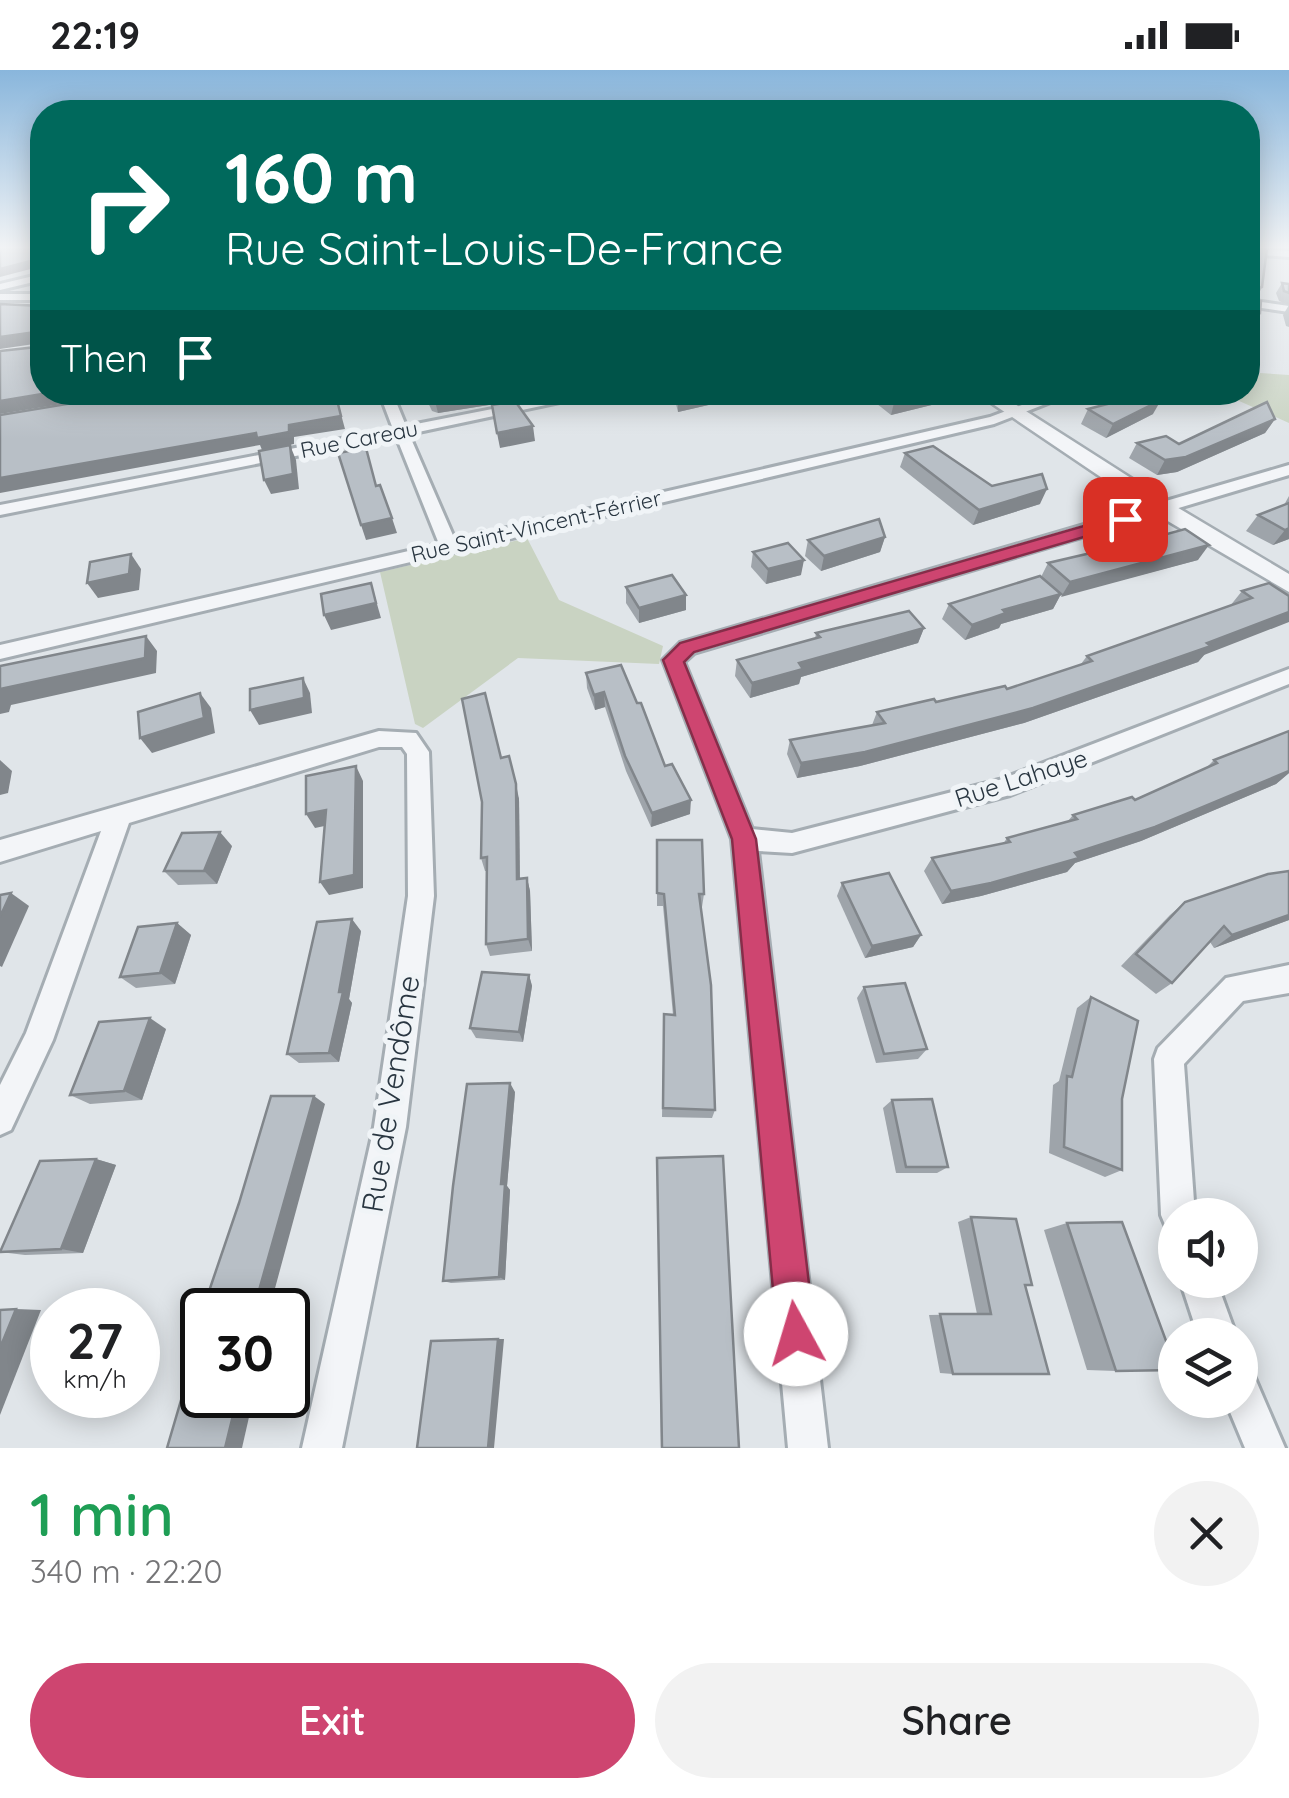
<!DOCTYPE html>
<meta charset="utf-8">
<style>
:root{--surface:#fff;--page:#f2f2f2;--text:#202124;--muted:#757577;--accent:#ce4570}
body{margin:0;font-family:Quicksand,sans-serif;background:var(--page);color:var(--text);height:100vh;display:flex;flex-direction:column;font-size:38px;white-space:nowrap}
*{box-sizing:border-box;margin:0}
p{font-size:32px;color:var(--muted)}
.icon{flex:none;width:55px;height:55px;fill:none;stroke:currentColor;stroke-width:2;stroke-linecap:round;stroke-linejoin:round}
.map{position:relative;height:1378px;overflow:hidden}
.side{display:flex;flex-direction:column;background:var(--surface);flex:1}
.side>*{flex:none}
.guide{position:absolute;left:30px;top:30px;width:1230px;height:305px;border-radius:40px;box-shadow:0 5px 25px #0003;background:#00695c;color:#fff;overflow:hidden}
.buttons{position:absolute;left:1158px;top:1128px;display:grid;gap:20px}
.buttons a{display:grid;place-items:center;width:100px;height:100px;border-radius:50%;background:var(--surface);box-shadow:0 5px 25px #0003;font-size:50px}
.speed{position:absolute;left:30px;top:1218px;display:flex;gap:20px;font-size:50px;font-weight:700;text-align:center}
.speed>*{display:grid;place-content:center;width:130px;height:130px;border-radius:50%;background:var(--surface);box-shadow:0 5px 25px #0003;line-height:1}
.speed small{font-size:25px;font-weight:400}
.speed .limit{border:5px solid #111;border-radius:15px;background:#fff;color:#111}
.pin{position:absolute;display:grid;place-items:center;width:85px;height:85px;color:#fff;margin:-42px;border-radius:20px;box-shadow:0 5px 15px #0006}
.me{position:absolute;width:110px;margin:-55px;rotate:354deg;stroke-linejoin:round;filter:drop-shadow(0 0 8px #0008)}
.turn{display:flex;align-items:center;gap:35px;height:210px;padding:0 30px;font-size:45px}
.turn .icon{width:130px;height:130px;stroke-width:2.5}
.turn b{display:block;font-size:70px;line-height:85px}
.then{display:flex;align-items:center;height:95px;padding:0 30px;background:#0003;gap:20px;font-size:38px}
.round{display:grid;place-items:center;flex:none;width:105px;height:105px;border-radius:52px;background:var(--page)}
.overview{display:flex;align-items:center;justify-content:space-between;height:170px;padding:0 30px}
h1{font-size:60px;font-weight:600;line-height:75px;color:#1e9e55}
.action{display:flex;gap:20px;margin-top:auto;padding:20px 30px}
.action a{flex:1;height:115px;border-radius:60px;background:var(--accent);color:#fff;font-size:40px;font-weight:600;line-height:115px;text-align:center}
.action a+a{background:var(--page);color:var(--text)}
.status{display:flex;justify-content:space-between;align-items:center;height:70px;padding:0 50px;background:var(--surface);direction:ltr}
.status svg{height:28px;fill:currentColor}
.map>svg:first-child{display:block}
.green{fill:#c9d3c2}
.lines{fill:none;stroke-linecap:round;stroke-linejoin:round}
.minor-casing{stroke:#a5adb3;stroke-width:6}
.tertiary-casing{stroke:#a5adb3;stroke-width:5}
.minor{fill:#f3f5f8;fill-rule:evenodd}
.tertiary{fill:#f3f5f8;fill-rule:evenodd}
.wall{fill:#9ea4aa}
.shaded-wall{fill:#81868b}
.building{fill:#b8bfc6;stroke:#81868b;stroke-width:2.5}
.route{fill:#ce4570;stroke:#862d49;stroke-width:2.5}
.labels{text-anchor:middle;stroke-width:10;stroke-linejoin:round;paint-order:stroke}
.far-street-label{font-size:22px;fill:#293641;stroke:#f0f4f7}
.street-label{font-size:25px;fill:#293641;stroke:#f0f4f7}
.near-street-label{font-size:30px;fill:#293641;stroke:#f0f4f7}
</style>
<div class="status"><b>22:19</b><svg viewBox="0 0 49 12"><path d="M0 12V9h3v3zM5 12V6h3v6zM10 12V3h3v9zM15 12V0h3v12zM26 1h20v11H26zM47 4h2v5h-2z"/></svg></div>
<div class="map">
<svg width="1289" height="1378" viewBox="0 0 1289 1378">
<rect width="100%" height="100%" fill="#e0e5e9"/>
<g class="green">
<polygon points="1260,303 1289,305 1289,353 1221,323 1248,322 1248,312 1254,313"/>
<polygon points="527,468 559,530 663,576 659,594 518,588 423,658 415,654 380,502"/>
</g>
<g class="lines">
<g class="minor-casing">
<g id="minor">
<polygon points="1248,178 1289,181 1289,187 1248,184"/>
<polygon points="42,204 42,210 0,220 0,214"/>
<rect x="0" y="224" width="42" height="6"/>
<polygon points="1248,230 1289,236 1289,242 1248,236"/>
<polygon points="379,322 392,322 406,356 578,322 607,322 409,364 455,470 990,347 1056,322 1076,322 994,354 0,589 0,575 439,474 396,366 0,445 0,435 393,359"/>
<polygon points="1289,395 1289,405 694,583 684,592 752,759 792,763 999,710 1289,599 1289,614 1010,725 792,783 758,781 828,1378 788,1378 732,769 663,590 680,573"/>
<polygon points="379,661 416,663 429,682 434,826 406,1057 342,1378 302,1378 374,1057 408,826 407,684 402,677 379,677 129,753 53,970 11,1060 0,1065 0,1015 26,963 101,761 0,792 0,770"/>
<polygon points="1289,895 1289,923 1243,931 1184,994 1195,1145 1175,1145 1175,1161 1166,1157 1161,1145 1154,989 1158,978 1226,908"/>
<polygon points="1180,1210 1216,1210 1236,1265 1198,1265"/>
<polygon points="1240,1301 1254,1306 1285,1378 1245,1378 1225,1330 1240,1330"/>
</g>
</g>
<g class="tertiary-casing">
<polygon id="tertiary" points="975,322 996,322 1170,433 1289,504 1289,522 1154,443"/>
</g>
<use href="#minor" class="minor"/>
<use href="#tertiary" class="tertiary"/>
</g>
<g class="wall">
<polygon points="1253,178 1262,217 1257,227 1252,228 1260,243 1253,253 1251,253 1250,183"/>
<polygon points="1282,213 1289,214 1289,235 1279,231 1276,223"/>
<polygon points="1289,235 1289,257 1286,256 1283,245"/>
<polygon points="423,322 529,322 508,327 508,332 438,343 432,341"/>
<polygon points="673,322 765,322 678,342"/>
<polygon points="862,322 958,322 956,329 891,345"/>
<polygon points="1088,339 1153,344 1106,368 1081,354"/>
<polygon points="1275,349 1265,363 1177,402 1157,405 1129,388 1137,373 1179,374"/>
<polygon points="905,383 992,416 1040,434 973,455 900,397"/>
<polygon points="1289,426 1289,469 1273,475 1246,461 1258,445 1284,435"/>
<polygon points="885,467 880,482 821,501 805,486 808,470"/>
<polygon points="753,482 801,505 766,514 751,497"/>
<polygon points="1198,490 1060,526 1053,539 1001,554 999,558 965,570 942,549 949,534 1041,507 1048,493"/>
<polygon points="1269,513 1198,592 1024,653 860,696 797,708 787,684 790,670 872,655 877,642 1007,619 1081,594 1087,586 1230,536 1242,521"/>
<polygon points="626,517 686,525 686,540 639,553 626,533"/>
<polygon points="924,558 918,573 801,607 799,614 750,628 735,606 737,590 815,569 816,563"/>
<polygon points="586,603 665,696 690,744 651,757 626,701 605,637 595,640 587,618"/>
<polygon points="1289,661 1289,703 1276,714 1141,771 1075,793 1067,802 981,826 942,834 924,801 932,788 1003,774 1007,768 1068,751 1073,745 1135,730 1206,698 1214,690"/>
<polygon points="501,688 519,729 520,809 527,808 530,821 532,881 490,886 486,874 487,801 485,801 481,788"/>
<polygon points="657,770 704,824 702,837 701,837 715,1040 712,1048 662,1047 664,944 673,945 663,836 657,836"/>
<polygon points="232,776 217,814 178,815 164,801"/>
<polygon points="1289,801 1289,850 1214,878 1210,872 1172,913 1156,924 1121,896 1170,845 1185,832"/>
<polygon points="842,813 921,865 913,877 865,888 837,826"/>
<polygon points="177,853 191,865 175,914 136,918 120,907"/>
<polygon points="361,861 349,929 352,933 339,992 299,993 287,984"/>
<polygon points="529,905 532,916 523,972 476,968 470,958"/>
<polygon points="864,917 927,979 918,989 876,993 857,928"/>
<polygon points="1091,927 1122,1100 1105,1107 1049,1083 1053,1015 1059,1011 1077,938"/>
<polygon points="166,959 142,1030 90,1034 70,1025"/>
<polygon points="515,1022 507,1116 510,1120 505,1210 451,1213 443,1211"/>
<polygon points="892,1030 948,1097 937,1103 896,1103 883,1038"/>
<polygon points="657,1088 739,1378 661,1378"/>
<polygon points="96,1089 116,1095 83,1183 25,1185 0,1182"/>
<polygon points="971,1147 1032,1215 1026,1216 953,1304 940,1303 929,1245 977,1244 958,1152"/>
<polygon points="1067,1153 1116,1301 1087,1300 1044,1160"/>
</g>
<g class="shaded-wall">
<polygon points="42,188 42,196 0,207 0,199"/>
<polygon points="1262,217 1257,227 1248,229 1250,220"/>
<polygon points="35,262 41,273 0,279 0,267"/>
<polygon points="54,322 136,322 0,344 0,331"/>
<polygon points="335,322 345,359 294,367 294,374 262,380 260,375 0,423 0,408 289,355"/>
<polygon points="490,322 529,322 508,327 508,332 438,343 435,331"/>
<polygon points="716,322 765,322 678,342 678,331"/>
<polygon points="940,322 958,322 956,329 891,345 894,333"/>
<polygon points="1193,322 1179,334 1186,323"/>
<polygon points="1161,330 1153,344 1106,368 1113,354"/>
<polygon points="1275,349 1265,363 1177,402 1157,405 1165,390"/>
<polygon points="533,356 535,371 500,378 497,363"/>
<polygon points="290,375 296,390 299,419 271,424 264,410"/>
<polygon points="1047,419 1040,434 973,455 979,440"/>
<polygon points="392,448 397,463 366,470 361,455"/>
<polygon points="1289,458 1289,469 1273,475 1285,460"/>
<polygon points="885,467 880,482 821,501 824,486"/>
<polygon points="1209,475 1198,490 1061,527 1070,512"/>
<polygon points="131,484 141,499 139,520 98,528 87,513"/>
<polygon points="804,490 801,505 766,514 768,499"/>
<polygon points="371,513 381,548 331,560 324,545"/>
<polygon points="1061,524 1053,539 1001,554 999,558 965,570 972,555 1003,540"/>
<polygon points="686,525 686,540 639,553 639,538"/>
<polygon points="1289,542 1289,552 1204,585 1198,592 1024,653 860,696 797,708 801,693 1207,573"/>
<polygon points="924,558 918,573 801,607 799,614 750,628 752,613 799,593"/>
<polygon points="146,566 157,581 156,603 11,635 9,642 0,644 0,619"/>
<polygon points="303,608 310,623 312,643 259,655 250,640"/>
<polygon points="604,622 605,637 595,640 594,625"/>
<polygon points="200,623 211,638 215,663 152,683 140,668"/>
<polygon points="0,690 12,701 8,723 0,725"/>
<polygon points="1289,695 1289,703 1276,714 1141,771 1075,793 1067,802 981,826 942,834 951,821 1075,783"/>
<polygon points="356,696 363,711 363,818 329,825 320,812"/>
<polygon points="516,714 519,729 520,822 517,809"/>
<polygon points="691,730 690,744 651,757 652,743"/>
<polygon points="326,740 334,754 315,758 306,744"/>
<polygon points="220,762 232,776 217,814 204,801"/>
<polygon points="527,808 530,821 532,881 528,869"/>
<polygon points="11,823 29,836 2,897 0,896 0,847"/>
<polygon points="1289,845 1289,850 1214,878 1232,865"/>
<polygon points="352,849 361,861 349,929 352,933 339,992 329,983"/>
<polygon points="177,853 191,865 175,914 160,903"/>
<polygon points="921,865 913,877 865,888 872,876"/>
<polygon points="529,905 532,916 523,972 519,962"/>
<polygon points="150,948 166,959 142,1030 124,1021"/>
<polygon points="510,1013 515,1022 507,1116 510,1120 505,1210 499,1207 501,1114"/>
<polygon points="314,1026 325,1034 271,1233 256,1231"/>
<polygon points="96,1089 116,1095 83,1183 61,1179"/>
<polygon points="16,1239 41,1240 0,1345 0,1278"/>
<polygon points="498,1269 504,1269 494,1378 488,1378"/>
<polygon points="238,1325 254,1325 242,1378 225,1378"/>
</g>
<g class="building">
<polygon points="0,176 42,176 42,188 0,199"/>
<polygon points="1253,178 1267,179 1262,217 1250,220 1251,228 1261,231 1260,243 1253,242 1248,265 1248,180 1251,184"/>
<polygon points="1282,213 1289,214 1289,223 1284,221"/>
<polygon points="0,234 42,236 42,322 54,322 0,331 0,281 36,277 39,266 35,262 0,267"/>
<polygon points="139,322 335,322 341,346 289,355 289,362 257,368 256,363 0,408 0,345"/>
<polygon points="426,322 490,322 435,331 429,328"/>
<polygon points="676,322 716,322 678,331"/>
<polygon points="880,322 940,322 894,333"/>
<polygon points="1154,322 1158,322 1161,330 1113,354 1088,339"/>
<polygon points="515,331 533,356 497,363 492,335"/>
<polygon points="1267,332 1275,349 1186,387 1165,390 1137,373 1166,366 1179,374"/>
<polygon points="290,375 293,404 264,410 259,381"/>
<polygon points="933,376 992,416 1042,404 1047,419 979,440 905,383"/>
<polygon points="366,378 376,416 380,415 392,448 361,455 338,383"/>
<polygon points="1289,433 1289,458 1285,460 1258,445"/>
<polygon points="879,449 885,467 824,486 808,470"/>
<polygon points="1185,459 1209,475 1070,512 1048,493 1138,472"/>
<polygon points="788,473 804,490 768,499 753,482"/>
<polygon points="131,484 129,504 87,513 90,492"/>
<polygon points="672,505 686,525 639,538 626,517"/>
<polygon points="1040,506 1061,524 1003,540 1006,543 972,555 949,534"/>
<polygon points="371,513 376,533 324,545 321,524"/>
<polygon points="1269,513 1289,526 1289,542 1207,573 1211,576 1033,638 865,682 801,693 790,670 885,653 877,642 934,629 936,632 1005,616 1007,619 1092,591 1087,586 1252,528 1242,521"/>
<polygon points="909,541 924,558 799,593 803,599 752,613 737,590 820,567 816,563"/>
<polygon points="146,566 145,588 0,619 0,596"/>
<polygon points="621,595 637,633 641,633 665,696 672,694 691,730 652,743 625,686 604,622 594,625 586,603"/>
<polygon points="303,608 304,628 250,640 250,619"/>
<polygon points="200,623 204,648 140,668 138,642"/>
<polygon points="485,623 501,688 509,686 516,714 517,809 527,808 528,869 486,874 487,787 481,788 482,732 462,629"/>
<polygon points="1289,661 1289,701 1155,757 1075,783 1079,788 991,813 951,821 932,788 1010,772 1007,768 1077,749 1073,745 1132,727 1135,730 1217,693 1214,690"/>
<polygon points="356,696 354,805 320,812 326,740 306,744 306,706"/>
<polygon points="220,762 204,801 164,801 182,763"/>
<polygon points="657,770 702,770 704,824 699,824 711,915 715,1040 663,1038 664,944 675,945 664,824 657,823"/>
<polygon points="1289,801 1289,845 1232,865 1224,856 1172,913 1136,884 1185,832 1268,804"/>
<polygon points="889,803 921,865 872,876 842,813"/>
<polygon points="11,823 0,847 0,825"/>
<polygon points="352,849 339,922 343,922 329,983 287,984 317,852"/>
<polygon points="177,853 160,903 120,907 138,857"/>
<polygon points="482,902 529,905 519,962 470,958"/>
<polygon points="905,913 927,979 884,984 864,917"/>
<polygon points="1091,927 1138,951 1122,1029 1122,1100 1064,1077 1067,1006 1072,1007"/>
<polygon points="150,948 124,1021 70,1025 99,952"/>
<polygon points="510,1013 501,1114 505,1114 499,1207 443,1211 453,1116 467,1014"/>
<polygon points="271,1026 314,1026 256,1231 206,1230 239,1133"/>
<polygon points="932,1029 948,1097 906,1097 892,1030"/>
<polygon points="723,1086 739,1378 662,1378 657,1088"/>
<polygon points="96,1089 61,1179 0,1182 40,1091"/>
<polygon points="971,1147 1016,1149 1032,1215 1025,1215 1049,1304 953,1304 940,1244 991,1244"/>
<polygon points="1122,1152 1175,1295 1175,1300 1116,1301 1067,1153"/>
<polygon points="16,1239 0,1278 0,1240"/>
<polygon points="498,1269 488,1378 417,1378 431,1271"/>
<polygon points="194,1286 202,1286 202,1325 238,1325 225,1378 167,1378"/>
</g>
<linearGradient id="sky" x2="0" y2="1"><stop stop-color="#89b6dc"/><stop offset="0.48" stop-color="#f1f3f5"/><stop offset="1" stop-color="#f1f3f5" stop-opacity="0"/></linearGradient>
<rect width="1289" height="369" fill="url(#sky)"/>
<polygon class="route" points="1125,444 1131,446 1131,453 694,582 684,592 756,769 815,1264 809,1277 796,1282 783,1277 777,1264 732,769 663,590 680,573"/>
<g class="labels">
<g class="far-street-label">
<text transform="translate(359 369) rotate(-11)" y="8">Rue Careau</text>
<text transform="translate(536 456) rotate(-13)" y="8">Rue Saint-Vincent-Férrier</text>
</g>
<g class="street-label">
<text transform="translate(1021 708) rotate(-18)" y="9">Rue Lahaye</text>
</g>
<g class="near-street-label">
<text transform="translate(391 1024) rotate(-81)" y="10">Rue de Vendôme</text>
</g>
</g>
</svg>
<div class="buttons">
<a><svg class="icon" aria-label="sound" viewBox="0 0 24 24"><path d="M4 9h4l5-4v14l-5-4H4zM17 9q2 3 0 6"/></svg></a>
<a><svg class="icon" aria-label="layers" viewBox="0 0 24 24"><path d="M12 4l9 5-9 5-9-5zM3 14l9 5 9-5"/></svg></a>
</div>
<div class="speed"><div>27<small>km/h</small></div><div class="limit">30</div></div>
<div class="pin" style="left:1125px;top:449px;background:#d93025"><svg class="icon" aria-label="arrive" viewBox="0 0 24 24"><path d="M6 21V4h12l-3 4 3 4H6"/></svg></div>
<svg class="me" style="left:796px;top:1264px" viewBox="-20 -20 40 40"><circle r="19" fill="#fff"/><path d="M0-13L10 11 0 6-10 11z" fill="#ce4570"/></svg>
<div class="guide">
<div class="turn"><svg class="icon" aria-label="right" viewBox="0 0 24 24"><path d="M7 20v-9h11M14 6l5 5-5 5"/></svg><div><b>160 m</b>Rue Saint-Louis-De-France</div></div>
<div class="then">Then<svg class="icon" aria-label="arrive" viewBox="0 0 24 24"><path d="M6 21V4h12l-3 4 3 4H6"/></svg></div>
</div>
</div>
<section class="side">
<div class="overview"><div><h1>1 min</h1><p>340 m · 22:20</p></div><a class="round"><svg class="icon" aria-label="close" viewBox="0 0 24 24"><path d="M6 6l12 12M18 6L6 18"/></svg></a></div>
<div class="action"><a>Exit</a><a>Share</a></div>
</section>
